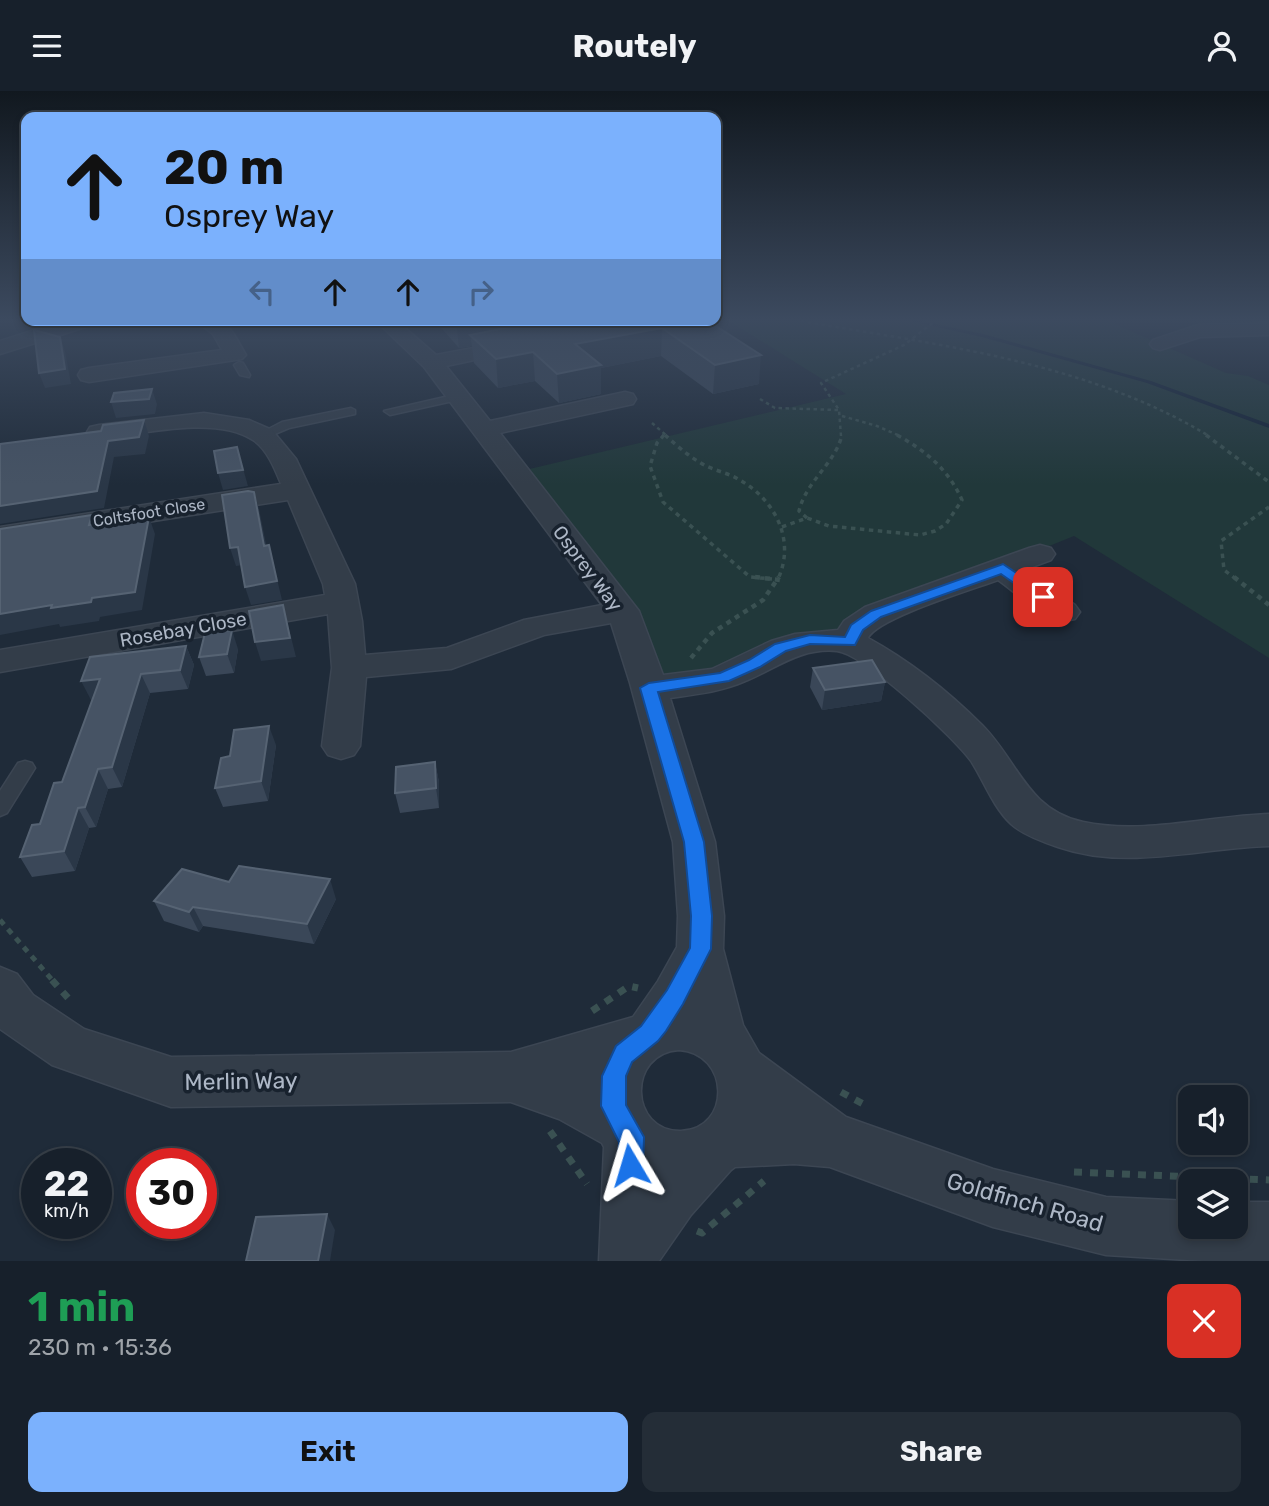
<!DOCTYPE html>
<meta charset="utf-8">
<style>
:root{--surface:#17202b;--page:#242d37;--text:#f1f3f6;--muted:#9ea3a9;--line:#363e47;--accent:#7bb1fd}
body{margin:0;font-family:Rubik,sans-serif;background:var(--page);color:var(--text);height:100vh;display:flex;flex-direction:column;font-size:26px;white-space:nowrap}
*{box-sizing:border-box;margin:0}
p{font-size:23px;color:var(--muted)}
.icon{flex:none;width:38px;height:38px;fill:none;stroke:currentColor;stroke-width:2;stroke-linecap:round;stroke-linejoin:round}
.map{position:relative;height:1170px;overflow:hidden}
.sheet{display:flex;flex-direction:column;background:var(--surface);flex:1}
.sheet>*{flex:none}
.hud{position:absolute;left:21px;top:21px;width:700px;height:214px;border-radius:14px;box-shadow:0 4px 10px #0003,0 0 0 2px var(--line);background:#7bb1fd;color:#111;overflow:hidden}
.controls{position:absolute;left:1178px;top:994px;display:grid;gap:14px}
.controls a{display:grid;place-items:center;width:70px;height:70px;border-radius:14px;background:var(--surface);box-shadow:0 4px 10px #0003,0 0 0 2px var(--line);font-size:35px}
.speed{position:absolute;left:21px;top:1057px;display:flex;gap:14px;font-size:35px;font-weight:700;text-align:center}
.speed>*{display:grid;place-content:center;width:91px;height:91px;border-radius:50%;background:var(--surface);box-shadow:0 4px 10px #0003,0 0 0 2px var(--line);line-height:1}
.speed small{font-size:18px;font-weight:400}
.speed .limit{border:10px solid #d22;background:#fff;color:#111}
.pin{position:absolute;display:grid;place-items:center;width:60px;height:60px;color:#fff;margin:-30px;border-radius:14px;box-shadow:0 4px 10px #0006}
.me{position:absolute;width:77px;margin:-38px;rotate:353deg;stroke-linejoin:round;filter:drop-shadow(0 0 5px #0008)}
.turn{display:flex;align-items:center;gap:24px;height:147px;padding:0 28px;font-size:32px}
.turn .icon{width:91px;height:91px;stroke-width:2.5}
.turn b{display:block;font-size:49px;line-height:60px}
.lanes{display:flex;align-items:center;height:66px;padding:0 28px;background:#0003;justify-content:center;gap:35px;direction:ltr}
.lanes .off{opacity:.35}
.round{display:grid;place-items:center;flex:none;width:74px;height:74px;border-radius:14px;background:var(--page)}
.summary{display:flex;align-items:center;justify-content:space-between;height:119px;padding:0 28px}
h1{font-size:42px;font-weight:700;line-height:52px;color:#1e9e55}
.primary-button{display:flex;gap:14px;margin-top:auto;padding:14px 28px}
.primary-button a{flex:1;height:80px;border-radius:14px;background:var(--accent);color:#111;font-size:28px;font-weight:700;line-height:80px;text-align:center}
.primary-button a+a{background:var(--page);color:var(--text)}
header{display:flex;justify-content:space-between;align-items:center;height:91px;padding:0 28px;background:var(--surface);font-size:32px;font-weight:700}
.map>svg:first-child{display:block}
.green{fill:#21383a}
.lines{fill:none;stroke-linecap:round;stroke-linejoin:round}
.stream{fill:#132236;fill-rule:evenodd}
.service-casing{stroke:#3c4653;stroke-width:3}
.minor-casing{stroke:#3c4653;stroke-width:3}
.path-far4{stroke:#3a5152;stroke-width:2.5;stroke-dasharray:3.5 3.5;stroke-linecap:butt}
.path-far3{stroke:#3a5152;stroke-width:3.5;stroke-dasharray:4.5 4.5;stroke-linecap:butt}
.path-far2{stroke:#3a5152;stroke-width:4.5;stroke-dasharray:5 5;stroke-linecap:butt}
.path-far1{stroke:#3a5152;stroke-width:5;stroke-dasharray:6 6;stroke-linecap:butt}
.path{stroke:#3a5152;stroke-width:7;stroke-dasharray:8 8;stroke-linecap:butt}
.service{fill:#333d49;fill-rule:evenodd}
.minor{fill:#333d49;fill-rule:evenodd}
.wall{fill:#3a4758}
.shaded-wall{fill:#2a3747}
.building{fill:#465364;stroke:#566373;stroke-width:2}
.route{fill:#1a73e8;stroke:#114b97;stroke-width:2}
.labels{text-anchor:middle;stroke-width:7;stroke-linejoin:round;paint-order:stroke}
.far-street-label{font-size:16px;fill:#adb7c6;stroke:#18222e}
.street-label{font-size:19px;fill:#adb7c6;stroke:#18222e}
.near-street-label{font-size:23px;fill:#adb7c6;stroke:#18222e}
</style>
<header><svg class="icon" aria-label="menu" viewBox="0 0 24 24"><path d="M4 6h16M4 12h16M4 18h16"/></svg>Routely<svg class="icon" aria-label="person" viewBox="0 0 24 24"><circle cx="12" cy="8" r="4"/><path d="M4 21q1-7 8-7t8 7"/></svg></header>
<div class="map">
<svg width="1269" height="1170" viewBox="0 0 1269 1170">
<rect width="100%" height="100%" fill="#1f2b39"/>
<polygon class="green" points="729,230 1108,230 1226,282 1248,285 1269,294 1269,567 1074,445 852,535 752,570 648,592 630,519 521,380 846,303"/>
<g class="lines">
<polygon class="stream" points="910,230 921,230 983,243 1151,290 1269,333 1269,337 1147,292 982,246"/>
<g class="service-casing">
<g id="service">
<polygon points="239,271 243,272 250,284 249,286 240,284 234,274"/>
<polygon points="458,303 462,304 462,308 390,324 384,320"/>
<polygon points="351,317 355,319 355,323 289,337 263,348 257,344 282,331"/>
<polygon points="25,670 32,672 35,677 7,722 0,725 0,700 18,672"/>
</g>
</g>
<g class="minor-casing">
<g id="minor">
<polygon points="63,230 94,230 92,234 0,263 0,250"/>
<path d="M196,230C232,230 228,234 246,264L242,268L89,291L81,289L78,284L81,279L89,277L222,259L213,243Z"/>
<path d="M376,230H397L436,264L515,249L522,251L525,255L522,259L446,275L490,330L625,301L633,303L636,308L633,313L500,342L639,520L663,584L712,578L771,550L795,543L838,539L844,530L865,516L1029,457L1040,454L1051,457L1055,463L1051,469L1024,479L1075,514L1080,521L1075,528C1047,535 1020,504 998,489C974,498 877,527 868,547C910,570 949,601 982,634C1018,670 1027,719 1083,731C1143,744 1209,725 1269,723V755C1199,757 1127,780 1058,756C1043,751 1023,744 1011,733C993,716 984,690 971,670C954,646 864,563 837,560C798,556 772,581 738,593C716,601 693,604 670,607L715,751L724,825L723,858L743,934L759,962L846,1026L993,1078L1106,1106L1190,1110V1136H1236V1111H1269V1170H1204L1106,1164L993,1136L830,1076L794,1073L735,1076L731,1079L691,1124L659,1170H599L604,1056L602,1052L559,1028L511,1011L171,1016L52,974L0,938V876L17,883L33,904L84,938L171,966L511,961L633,926L658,890L677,856L678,825L673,751L630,592L611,532L544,544L451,578L366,586L360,655L354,664L341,668L328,664L322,655L332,577L328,523L0,581V559L325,504L323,493L288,409L0,454V436L281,393C275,378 267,358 253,349C216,324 141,343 99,348L90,346L87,341L90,336L99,334L204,322L249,329L272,339L296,368L355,493L362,530L365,564L447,557L524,529L602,514L424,276ZM679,959C730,962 732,1038 681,1040C629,1041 627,962 679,959Z"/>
<polygon points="1269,232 1269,244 1200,246 1160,259 1153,257 1150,253 1153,249 1198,234"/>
</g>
</g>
<g class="path-far4">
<path d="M801,230C939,254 1087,271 1209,345"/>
<polyline points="760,308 775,317 838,319"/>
<polyline points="842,325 877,335 900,345"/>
<polyline points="652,332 667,345"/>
<polyline points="841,345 839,319 821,292 904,254 935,230"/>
</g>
<g class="path-far3">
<polyline points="664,344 657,352 650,375 663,411 750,486 772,488"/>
<path d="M665,344C675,353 686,363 699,371C711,379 726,381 738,388C775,408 796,449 778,488"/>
<polyline points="1206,344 1269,391"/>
<path d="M807,427L799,420C806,390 835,373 842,344"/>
<path d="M782,436L807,427L829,435L920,444L935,440L946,433L962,409C948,378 926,360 897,344"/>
<polyline points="1236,488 1224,479 1221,450 1269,416"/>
</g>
<g class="path-far2">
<polyline points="755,486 780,489"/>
<polyline points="1234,486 1269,514"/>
<polyline points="691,567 712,542 763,509 779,486"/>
</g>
<polyline class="path-far1" points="0,829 54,891"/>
<g class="path">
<polyline points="52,889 68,907"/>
<polyline points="592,920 629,895 638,897"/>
<polyline points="841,1001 867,1015"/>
<polyline points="550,1040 587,1093"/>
<polyline points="1074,1081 1269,1089"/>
<polyline points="697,1140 702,1142 764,1090"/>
</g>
<use href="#service" class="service"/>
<use href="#minor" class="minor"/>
</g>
<g class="wall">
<polygon points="435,230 727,230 726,242 759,293 713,303 661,265 601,277 601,303 559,312 535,290 498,297 474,272 472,255 459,257"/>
<polygon points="186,555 194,574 188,598 150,602 122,696 108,698 96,736 89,737 75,780 32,786 20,766 62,691 92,609 91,609"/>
<polygon points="238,558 234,582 206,585 199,566"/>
<polygon points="813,577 885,591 881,610 822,619 810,596"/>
<polygon points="276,654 268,710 223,716 215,697 230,665"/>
<polygon points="435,671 439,691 439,717 400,722 395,702"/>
<polygon points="229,791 336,808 314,853 203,835 199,841 164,830 154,810"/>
</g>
<g class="shaded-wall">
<polygon points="456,230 513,230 515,246 470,244 472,255 459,257"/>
<polygon points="706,230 727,230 726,252"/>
<polygon points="662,237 661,265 601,277 601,303 559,312 557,283 575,253"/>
<polygon points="60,246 65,260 71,293 45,297 39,282"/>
<polygon points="533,261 535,290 498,297 496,268"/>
<polygon points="761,264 759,293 713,303 715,274"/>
<polygon points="152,298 157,313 155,323 116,327 111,311"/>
<polygon points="144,329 149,345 145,363 114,366 104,417 0,433 0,415"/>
<polygon points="237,356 248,395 223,399 218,382"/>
<polygon points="254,401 259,418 270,473 264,455"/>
<polygon points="92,424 99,441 89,434"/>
<polygon points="149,426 155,443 142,519 100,526 99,530 60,536 59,533 0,544 0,523 92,507"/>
<polygon points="269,454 282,509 251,514 245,496"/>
<polygon points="238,456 243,474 236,475 230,457"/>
<polygon points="283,514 296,566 261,570 255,551"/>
<polygon points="232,539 238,558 234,582 227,563"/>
<polygon points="186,555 194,574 188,598 180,579"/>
<polygon points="141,583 150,602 122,696 112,676"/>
<polygon points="100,588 109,607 91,609 81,590"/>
<polygon points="885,591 881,610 822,619 825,599"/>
<polygon points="269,635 276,654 268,710 261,690"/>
<polygon points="435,671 439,691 439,717 436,697"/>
<polygon points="98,678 108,698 96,736 85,716"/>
<polygon points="78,717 89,737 75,780 64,760"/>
<polygon points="330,788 336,808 314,853 307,833"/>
<polygon points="193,816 203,835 199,841 189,821"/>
<polygon points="327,1123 335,1139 330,1170 318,1170"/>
</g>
<g class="building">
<polygon points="523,230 708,230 761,264 715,274 662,237 575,253 601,274 557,283 533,261 496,268 470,244 520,234"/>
<polygon points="34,239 60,246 65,278 39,282"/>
<polygon points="152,298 149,308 111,311 114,302"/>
<polygon points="144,329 139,346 108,350 97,400 0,415 0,353 101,340 103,334"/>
<polygon points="237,356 243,379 218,382 214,360"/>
<polygon points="248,400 254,401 264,455 269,454 277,490 245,496 238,456 230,457 222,404"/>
<polygon points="92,424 89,434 149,426 135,501 92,507 91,511 51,517 52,514 0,523 0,438"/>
<polygon points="283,514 290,547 255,551 249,520"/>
<polygon points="232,539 227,563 199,566 205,542"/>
<polygon points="186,555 180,579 141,583 112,676 98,678 85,716 78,717 64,760 20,766 32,734 40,733 54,692 62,691 100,588 81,590 90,566"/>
<polygon points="872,569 885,591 825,599 813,577"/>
<polygon points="269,635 261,690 215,697 221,667 230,665 234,639"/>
<polygon points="435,671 436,697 395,702 396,676"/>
<polygon points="239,775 330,788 307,833 193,816 189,821 154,810 182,778 229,791"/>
<polygon points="327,1123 318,1170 246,1170 256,1126"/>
</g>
<linearGradient id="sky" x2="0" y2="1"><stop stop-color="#11181f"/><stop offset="0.58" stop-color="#3c4a5f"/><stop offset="1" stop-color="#3c4a5f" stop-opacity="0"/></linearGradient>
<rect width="1269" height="394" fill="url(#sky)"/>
<polygon class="route" points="1003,473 1048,503 1051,506 1048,509 1038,509 1001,483 881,526 863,539 855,554 810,553 786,560 760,576 729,590 658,601 704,751 712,825 711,858 683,913 666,940 658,950 632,971 626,985 626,1014 644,1046 643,1074 639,1083 630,1086 621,1083 618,1074 619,1051 601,1015 602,985 616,955 641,935 667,899 690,857 691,825 684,751 640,597 649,592 720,582 749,569 775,553 810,544 845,546 851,534 871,520"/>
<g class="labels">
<g class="far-street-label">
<text transform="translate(149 421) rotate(-9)" y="6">Coltsfoot Close</text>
</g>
<g class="street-label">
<text transform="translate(588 477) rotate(53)" y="7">Osprey Way</text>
<text transform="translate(183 538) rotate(-10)" y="7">Rosebay Close</text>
</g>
<g class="near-street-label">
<text transform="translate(241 990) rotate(-1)" y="8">Merlin Way</text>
<text transform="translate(1025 1111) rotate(16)" y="8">Goldfinch Road</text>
</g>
</g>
</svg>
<div class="controls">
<a><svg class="icon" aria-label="sound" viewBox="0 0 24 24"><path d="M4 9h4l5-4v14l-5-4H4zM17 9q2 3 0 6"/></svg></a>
<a><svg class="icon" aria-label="layers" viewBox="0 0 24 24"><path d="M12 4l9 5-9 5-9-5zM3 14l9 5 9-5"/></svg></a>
</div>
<div class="speed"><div>22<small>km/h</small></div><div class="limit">30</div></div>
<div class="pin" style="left:1043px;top:506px;background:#d93025"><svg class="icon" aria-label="arrive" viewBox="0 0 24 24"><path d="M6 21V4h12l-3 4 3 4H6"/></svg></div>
<svg class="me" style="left:630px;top:1074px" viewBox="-20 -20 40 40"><path d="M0-17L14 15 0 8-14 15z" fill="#1a73e8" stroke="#fff" stroke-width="4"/></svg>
<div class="hud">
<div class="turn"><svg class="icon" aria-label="ahead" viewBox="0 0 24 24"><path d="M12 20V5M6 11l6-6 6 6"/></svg><div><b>20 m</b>Osprey Way</div></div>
<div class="lanes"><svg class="icon off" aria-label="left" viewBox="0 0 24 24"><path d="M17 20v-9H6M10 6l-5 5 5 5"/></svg><svg class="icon" aria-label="ahead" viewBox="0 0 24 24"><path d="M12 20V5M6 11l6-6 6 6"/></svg><svg class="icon" aria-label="ahead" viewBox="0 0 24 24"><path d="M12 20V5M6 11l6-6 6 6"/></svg><svg class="icon off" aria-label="right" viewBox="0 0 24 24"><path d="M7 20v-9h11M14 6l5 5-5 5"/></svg></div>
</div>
</div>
<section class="sheet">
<div class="summary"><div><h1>1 min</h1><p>230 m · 15:36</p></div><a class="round" style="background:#d93025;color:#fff"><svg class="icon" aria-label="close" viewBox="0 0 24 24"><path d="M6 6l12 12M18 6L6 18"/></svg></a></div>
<div class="primary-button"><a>Exit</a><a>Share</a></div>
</section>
